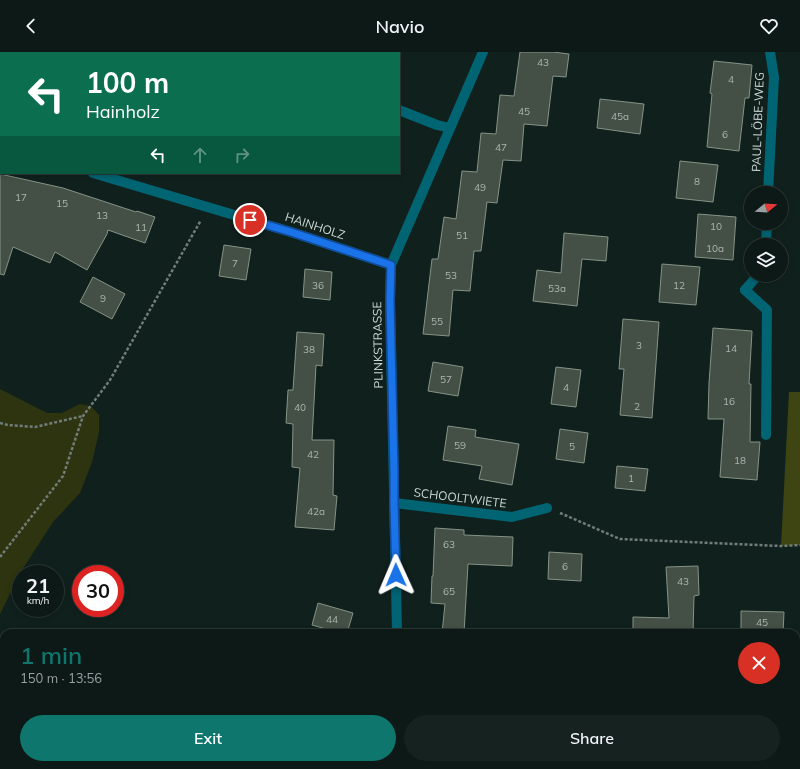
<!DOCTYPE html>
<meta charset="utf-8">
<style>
:root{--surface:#0c1916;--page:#15221f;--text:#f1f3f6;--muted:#9aa0a1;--line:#2c3835;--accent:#0f766e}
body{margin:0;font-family:Mulish,sans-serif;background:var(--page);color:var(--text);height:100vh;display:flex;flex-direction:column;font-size:15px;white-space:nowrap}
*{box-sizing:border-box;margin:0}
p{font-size:13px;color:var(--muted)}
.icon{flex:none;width:22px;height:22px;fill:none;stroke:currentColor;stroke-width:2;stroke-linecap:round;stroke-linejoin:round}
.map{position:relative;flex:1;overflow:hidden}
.drawer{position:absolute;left:0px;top:577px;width:800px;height:140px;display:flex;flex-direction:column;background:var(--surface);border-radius:12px 12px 0 0;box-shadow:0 2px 6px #0003,0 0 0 1px var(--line)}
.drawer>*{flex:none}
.banner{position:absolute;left:0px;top:0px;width:400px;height:122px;box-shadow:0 2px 6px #0003,0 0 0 1px var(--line);background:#0b6e4f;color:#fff;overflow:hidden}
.needle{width:26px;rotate:72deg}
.buttons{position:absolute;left:744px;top:134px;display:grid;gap:8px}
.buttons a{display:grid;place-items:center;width:44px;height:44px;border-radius:50%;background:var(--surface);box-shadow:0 2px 6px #0003,0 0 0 1px var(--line);font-size:20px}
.speed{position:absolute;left:12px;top:513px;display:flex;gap:8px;font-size:20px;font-weight:700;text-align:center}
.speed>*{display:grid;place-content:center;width:52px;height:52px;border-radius:50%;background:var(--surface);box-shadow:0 2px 6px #0003,0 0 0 1px var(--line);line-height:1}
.speed small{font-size:10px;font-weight:400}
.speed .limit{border:6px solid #d22;background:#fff;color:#111}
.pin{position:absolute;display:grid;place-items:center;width:34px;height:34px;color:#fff;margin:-17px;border:2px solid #fff;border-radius:50%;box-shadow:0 1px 4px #0007}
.me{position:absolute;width:44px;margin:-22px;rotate:359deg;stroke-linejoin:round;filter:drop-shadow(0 0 3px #0008)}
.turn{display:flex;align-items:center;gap:14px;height:84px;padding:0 20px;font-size:18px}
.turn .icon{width:52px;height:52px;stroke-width:2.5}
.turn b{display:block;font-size:28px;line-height:34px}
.lanes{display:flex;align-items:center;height:38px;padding:0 20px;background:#0003;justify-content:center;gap:20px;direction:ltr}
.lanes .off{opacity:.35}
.round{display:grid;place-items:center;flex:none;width:42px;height:42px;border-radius:21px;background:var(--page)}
.head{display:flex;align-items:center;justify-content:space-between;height:68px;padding:0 20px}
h1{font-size:24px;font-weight:600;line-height:30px;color:var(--accent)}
.primary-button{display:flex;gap:8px;margin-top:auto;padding:8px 20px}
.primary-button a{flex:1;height:46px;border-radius:24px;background:var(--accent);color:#fff;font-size:16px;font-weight:600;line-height:46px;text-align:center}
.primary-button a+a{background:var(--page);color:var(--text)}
header{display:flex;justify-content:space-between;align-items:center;height:52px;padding:0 20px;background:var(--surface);font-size:18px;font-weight:600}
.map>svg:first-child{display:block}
.green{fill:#2e340f}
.forest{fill:#3e4512}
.building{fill:#445045;stroke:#859387}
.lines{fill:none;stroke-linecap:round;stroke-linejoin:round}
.path{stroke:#707d7a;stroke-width:2.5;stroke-dasharray:3 2;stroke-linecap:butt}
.lane{stroke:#006473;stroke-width:10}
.street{stroke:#006473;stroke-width:10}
.route-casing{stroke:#114b97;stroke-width:10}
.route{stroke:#1a73e8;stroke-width:7}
.labels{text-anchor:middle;stroke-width:4;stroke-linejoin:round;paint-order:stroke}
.number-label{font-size:10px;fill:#abb5b1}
.street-label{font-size:12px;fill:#cdd7d5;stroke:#10211d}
</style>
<header><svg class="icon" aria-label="back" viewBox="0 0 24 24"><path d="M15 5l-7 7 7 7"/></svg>Navio<svg class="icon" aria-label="heart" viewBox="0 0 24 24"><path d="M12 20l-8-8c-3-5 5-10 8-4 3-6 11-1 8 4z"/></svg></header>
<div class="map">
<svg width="800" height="717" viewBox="0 0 800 717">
<rect width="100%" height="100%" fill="#10211d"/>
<g class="green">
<rect x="159" y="0" width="118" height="1"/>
<polygon points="0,337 47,361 62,361 80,352 91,354 99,363 99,380 92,410 80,441 53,470 22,518 0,562"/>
</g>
<polygon class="forest" points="789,340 800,340 800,493 781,494"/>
<g class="building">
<polygon points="520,0 553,0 569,2 566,25 553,24 547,74 524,72 521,109 503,108 497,151 487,150 481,199 474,199 470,239 453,238 449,284 423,282 432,207 438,207 444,165 456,167 462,119 477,120 481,81 496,82 500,43 514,44"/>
<polygon points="714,9 752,13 749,46 745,46 739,99 707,95 712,42 710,41"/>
<polygon points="600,47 644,52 640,82 597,76"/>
<polygon points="680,109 718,113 713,150 676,146"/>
<polygon points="0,122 63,136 136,160 137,159 155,165 145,191 108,178 107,182 87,218 55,200 50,211 13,195 4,223 0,222"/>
<polygon points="698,162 736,165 733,208 695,205"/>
<polygon points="564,181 608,185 606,209 582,207 577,254 533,249 537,218 561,221"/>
<polygon points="224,193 251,197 246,228 219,224"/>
<polygon points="662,212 700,215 696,253 659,250"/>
<polygon points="305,217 332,220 330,248 303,245"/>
<polygon points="93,225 125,242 112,267 80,250"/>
<polygon points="623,267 659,270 652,366 620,363 624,317 619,317"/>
<polygon points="713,276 752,279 749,332 751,332 750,390 760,390 757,428 720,425 724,367 708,367 709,331"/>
<polygon points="297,280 324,282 322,314 316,313 312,388 334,388 333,443 337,444 334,478 295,475 300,416 292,415 293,372 286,371 288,338 293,338"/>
<polygon points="433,310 463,315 458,344 428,339"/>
<polygon points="556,315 581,318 576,355 551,352"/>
<polygon points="448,374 476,378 475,385 519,392 512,433 479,427 482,414 443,408"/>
<polygon points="560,377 588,381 584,411 556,407"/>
<polygon points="617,414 648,417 645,439 615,436"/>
<polygon points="435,476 464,478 464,483 513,485 512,514 468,512 464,581 442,581 445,552 431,551 432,524 433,524"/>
<polygon points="549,500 582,502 581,529 548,527"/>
<polygon points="698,514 699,543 694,544 693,581 633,581 633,565 669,566 666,515"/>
<polygon points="318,551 353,561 347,581 340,581 312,573"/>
<polygon points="741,559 784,560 783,581 741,581"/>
</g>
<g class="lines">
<g class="path">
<polyline points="0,371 8,373 35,375 83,364"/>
<polyline points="560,461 620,487 781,494 800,493"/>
<polyline points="0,505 63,424 83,364 110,328 201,168"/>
<polyline points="796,633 800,625"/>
</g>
<g class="lane">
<polyline points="399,58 437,73 450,76"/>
<polyline points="745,238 767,258 766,383"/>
</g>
<g class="street">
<polyline points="0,90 1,91"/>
<polyline points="93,121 291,180 391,213"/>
<polyline points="768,141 774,25 770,0"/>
<polyline points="766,193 767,171"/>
<polyline points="745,238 758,223"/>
<polyline points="394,451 512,465 547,456"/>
<polyline points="397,581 390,249 391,213 483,0"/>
<polyline points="401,713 401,717"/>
<polyline points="789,713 790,717"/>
</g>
</g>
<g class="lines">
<g class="route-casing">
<polyline id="route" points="250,168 291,180 391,213 390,249 394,419 394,451 396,523"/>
</g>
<use href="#route" class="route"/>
</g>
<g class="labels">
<g class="number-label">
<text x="543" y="14">43</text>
<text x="731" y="31">4</text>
<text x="524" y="63">45</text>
<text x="620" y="68">45a</text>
<text x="725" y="86">6</text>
<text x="501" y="99">47</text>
<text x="697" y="133">8</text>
<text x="480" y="139">49</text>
<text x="21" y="149">17</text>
<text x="62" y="155">15</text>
<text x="102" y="167">13</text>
<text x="716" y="178">10</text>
<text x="141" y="179">11</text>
<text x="462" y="187">51</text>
<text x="715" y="200">10a</text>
<text x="235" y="215">7</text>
<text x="451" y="227">53</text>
<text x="318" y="237">36</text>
<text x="679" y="237">12</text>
<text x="557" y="240">53a</text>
<text x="103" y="250">9</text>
<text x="437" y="273">55</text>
<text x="639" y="297">3</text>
<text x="731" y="300">14</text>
<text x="309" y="301">38</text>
<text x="446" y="331">57</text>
<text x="566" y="339">4</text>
<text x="729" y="353">16</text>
<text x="637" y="358">2</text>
<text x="300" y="359">40</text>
<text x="460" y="397">59</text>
<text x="572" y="398">5</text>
<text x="313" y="406">42</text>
<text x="740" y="412">18</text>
<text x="631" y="430">1</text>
<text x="316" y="463">42a</text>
<text x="449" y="496">63</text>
<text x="565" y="518">6</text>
<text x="683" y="533">43</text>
<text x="449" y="543">65</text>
<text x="332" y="571">44</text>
<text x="762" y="574">45</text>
</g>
<g class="street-label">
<text transform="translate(758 70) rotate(-88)" y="4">PAUL-LÖBE-WEG</text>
<text transform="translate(315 174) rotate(18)" y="4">HAINHOLZ</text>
<text transform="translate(378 293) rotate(-91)" y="4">PLINKSTRASSE</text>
<text transform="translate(460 446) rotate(7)" y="4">SCHOOLTWIETE</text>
</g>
</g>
</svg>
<div class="buttons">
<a><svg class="needle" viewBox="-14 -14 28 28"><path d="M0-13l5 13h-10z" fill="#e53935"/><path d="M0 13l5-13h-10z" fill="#9aa0a1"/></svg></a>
<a><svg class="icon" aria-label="layers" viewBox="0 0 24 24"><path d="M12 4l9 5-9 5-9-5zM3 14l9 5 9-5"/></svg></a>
</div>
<div class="speed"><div>21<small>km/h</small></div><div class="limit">30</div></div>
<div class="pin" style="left:250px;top:168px;background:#d93025"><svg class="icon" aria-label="arrive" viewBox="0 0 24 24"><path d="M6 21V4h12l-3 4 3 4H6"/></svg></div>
<svg class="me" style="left:396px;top:523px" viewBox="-20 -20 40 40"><path d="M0-17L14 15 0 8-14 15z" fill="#1a73e8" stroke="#fff" stroke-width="4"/></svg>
<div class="banner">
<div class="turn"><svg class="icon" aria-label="left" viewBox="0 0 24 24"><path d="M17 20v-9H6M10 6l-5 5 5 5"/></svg><div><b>100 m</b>Hainholz</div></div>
<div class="lanes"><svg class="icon" aria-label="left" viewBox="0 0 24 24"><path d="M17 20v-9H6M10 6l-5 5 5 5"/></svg><svg class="icon off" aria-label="ahead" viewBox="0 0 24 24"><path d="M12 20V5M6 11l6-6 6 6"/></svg><svg class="icon off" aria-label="right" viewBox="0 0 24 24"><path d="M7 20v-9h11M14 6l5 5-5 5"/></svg></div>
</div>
<section class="drawer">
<div class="head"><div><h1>1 min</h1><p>150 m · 13:56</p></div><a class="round" style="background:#d93025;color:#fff"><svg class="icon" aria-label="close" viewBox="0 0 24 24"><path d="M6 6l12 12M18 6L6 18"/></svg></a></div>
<div class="primary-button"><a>Exit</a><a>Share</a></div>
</section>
</div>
